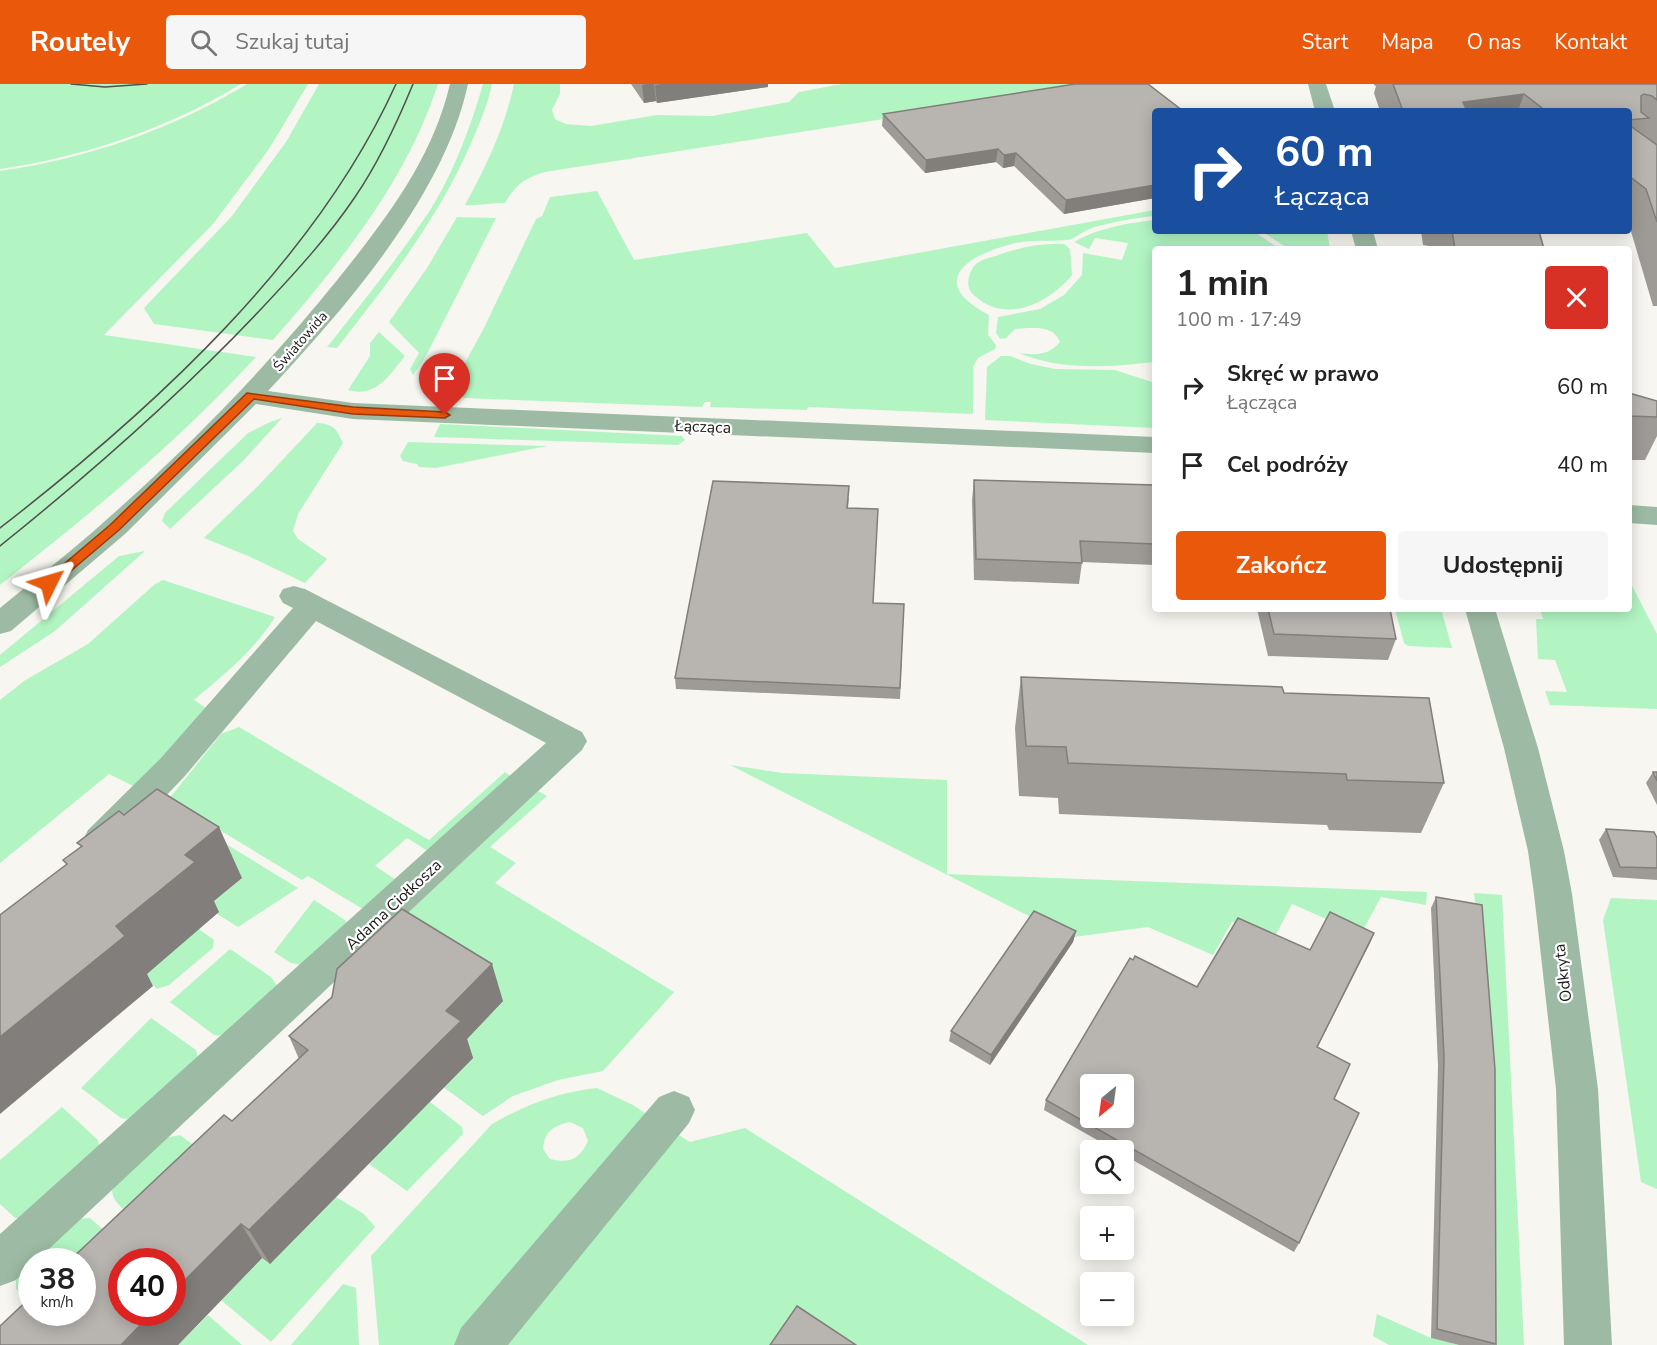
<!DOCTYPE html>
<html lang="pl">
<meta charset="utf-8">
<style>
:root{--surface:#fff;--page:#f6f6f6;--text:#222;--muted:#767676;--accent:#ea580c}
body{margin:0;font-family:"Nunito Sans",sans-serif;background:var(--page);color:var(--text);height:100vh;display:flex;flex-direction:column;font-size:22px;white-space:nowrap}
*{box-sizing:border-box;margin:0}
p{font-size:20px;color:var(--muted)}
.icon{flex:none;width:33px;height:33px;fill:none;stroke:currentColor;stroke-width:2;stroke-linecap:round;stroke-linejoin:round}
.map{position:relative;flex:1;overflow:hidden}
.details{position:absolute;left:1152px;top:162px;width:480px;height:366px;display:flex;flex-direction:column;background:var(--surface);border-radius:6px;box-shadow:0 3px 15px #0003}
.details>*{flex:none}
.top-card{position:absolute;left:1152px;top:24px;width:480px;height:126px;border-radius:6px;box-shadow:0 3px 15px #0003;background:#1a4fa0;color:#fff;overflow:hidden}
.needle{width:39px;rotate:209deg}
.buttons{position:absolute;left:1080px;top:990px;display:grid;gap:12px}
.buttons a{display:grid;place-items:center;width:54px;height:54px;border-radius:6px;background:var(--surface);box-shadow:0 3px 15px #0003;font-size:30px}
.speed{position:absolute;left:18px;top:1164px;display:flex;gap:12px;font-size:30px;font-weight:700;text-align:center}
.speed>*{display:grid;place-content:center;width:78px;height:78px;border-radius:50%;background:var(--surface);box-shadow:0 3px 15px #0003;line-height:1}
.speed small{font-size:15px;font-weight:400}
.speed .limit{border:9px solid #d22;background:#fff;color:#111}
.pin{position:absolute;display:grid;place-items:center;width:51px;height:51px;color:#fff;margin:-62px -26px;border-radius:50% 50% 50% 0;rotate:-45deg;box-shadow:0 0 6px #0007}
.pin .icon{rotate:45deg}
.me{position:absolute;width:66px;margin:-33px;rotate:50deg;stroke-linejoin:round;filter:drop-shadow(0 0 4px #0008)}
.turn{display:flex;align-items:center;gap:21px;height:126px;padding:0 24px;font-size:27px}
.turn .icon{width:78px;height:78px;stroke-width:2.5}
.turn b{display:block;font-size:42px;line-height:51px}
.round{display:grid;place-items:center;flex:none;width:63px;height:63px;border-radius:6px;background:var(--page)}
.headline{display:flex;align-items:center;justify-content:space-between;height:102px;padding:0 24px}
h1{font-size:36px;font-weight:700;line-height:45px}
.action{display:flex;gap:12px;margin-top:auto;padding:12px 24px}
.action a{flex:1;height:69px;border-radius:6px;background:var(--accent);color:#fff;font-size:24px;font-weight:700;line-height:69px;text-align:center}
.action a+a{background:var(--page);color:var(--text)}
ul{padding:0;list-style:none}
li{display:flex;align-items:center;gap:18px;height:78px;padding:0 24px}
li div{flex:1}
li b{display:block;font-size:22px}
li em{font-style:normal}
header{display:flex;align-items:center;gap:36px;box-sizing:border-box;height:84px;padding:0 30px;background:var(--accent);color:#fff}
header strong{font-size:28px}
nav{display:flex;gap:33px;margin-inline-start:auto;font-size:21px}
.search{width:420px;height:54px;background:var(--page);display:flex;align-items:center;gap:15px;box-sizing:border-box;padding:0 21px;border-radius:6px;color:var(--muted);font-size:22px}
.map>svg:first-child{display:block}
.green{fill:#b2f5c3;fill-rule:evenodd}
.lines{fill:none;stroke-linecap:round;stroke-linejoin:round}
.minor{fill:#9dbba4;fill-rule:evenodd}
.tram{stroke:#504f4c;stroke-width:1.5}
.wall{fill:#9e9b97}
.shaded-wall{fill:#817e7b}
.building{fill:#b8b4b0;stroke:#817e7b;stroke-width:1.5;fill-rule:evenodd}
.route{fill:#ea580c;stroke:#983908;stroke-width:1.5}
.labels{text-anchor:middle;stroke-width:4.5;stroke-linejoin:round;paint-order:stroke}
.far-street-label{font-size:14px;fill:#1a1917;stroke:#fff}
.street-label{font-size:16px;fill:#1a1917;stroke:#fff}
</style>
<header>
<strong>Routely</strong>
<div class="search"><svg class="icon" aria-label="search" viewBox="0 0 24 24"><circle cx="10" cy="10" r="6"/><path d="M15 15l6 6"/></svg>Szukaj tutaj</div>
<nav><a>Start</a><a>Mapa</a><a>O nas</a><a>Kontakt</a></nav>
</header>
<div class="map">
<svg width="1657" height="1261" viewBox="0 0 1657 1261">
<rect width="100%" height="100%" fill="#f7f6f0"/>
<g class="green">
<path d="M0,0H241C169,44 84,73 0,85Z"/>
<path d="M247,0H308L269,65L213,140L104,251L256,273C179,357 90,430 0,501V87C86,75 173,45 247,0Z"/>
<path d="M319,0H438C406,98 340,179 273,256L154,240L144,224L232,132L286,58Z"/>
<path d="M483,0H492C488,20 480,38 472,57C439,134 388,199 337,264L327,263C363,218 400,172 432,123C454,88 472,39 483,0Z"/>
<path d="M514,0H560V10L552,26L555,35L566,40L591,42L657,31L712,32L789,18L799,8L842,0H1107L545,88C525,94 515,101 505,119C491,119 479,122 465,121C486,83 505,43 514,0Z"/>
<path d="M597,107L634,176L807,149L835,184L1155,126V132C1134,134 1112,138 1092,144C1083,147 1075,155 1067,156C1049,158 1030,155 1012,160C964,172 928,199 989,231L988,251L996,261L995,265L978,274L973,283V330L808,323L807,326L710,323L711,318H705L702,323L464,314L452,307L459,296L460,288L484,244L536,135L542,132L550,113Z"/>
<polygon points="457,133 496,134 427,270 413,291 410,285 419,269 389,238 427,184"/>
<path d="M1155,136V147H1253L1280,165H1155V278C1111,283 1061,287 1019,269C1037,271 1047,272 1060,258C1054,240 1030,244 1015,245L1006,254L1000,255L996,249L998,233L1040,225L1064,211L1082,191L1083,169L1122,176L1128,159L1095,154L1089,165L1074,158C1098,144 1127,139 1155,136Z"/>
<polygon points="1261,147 1327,147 1330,165 1289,165"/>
<path d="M1064,160L1070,165L1072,191C1049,219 1007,240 976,213C969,207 967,202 969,193C971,187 973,181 979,178C985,174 994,173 1001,170C1022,163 1042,159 1064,160Z"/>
<path d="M379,248L405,272C389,291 377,314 348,306L370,272V259Z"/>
<polygon points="1001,272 1010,272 1031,280 1055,285 1115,286 1155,299 1155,344 985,336 987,283"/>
<polygon points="282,334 244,376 170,445 162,437 165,429 248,349 270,338"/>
<path d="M317,339C333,340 337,345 343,359L298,430L293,447L298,455L327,475L305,499L248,472L204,454L259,401Z"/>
<polygon points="440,340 682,352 685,356 678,361 434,353"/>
<polygon points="408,358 547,362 436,384 419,383 417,380 403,377 400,372"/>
<polygon points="145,467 55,547 0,583 0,571 119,472"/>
<path d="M163,496L275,533C254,567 224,590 194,616L206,624L135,703L109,690L0,779V616L24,597L88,560L155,500Z"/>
<polygon points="1629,496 1657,550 1657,625 1550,621 1545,607 1567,608 1555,576 1538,575 1536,535 1543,535 1540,525 1629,525"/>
<polygon points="1395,525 1441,525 1452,564 1408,562 1404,559"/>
<polygon points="239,643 429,756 505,688 513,694 431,769 407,754 375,782 398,797 366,827 308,792 302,796 203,736 120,756 173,710 221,650"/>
<polygon points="730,681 782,689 947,696 947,790 1427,808 1426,821 1381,813 1361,850 1292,820 1273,856 1232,838 1213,871 1148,843 1074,853 1035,835"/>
<polygon points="538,707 547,712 490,763 516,779 495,799 674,908 603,987 558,996 513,1012 483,1032 443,1003 390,846"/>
<polygon points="203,746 298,804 238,843 209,825 202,816 221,811 241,794"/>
<polygon points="1474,809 1502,811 1524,1261 1489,1261 1477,832"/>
<polygon points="1611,814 1657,816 1657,1105 1641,1098 1603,836"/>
<polygon points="314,816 345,836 347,842 303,881 291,879 274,868"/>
<polygon points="192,840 214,856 213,864 169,901 157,905 144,892 167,872"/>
<polygon points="230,865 271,893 278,903 222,952 214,951 170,918"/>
<polygon points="151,934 196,966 198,974 128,1035 121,1034 81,1004"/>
<path d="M597,1004L633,1021L651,1033L458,1261H379L371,1172L492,1040C525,1021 559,1008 597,1004ZM570,1038L583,1044L588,1057C580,1075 569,1080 550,1075L543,1065C545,1047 553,1042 570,1038Z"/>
<polygon points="429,1017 462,1043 463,1050 407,1107 369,1080"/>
<polygon points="62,1023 98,1056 100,1067 24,1134 15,1134 0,1120 0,1076"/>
<polygon points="745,1044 1088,1261 496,1261 677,1050 690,1058"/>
<path d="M180,1051L233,1091L138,1137C127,1127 108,1118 113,1100L164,1054Z"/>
<polygon points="336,1113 364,1130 375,1143 271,1258 221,1216 262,1174 270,1180"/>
<polygon points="90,1134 135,1173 130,1177 122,1178 121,1186 83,1224 82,1178 32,1178 31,1219 16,1205 16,1193 21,1186 76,1135"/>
<polygon points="343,1200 356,1204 359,1261 291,1261"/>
<polygon points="1377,1230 1431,1254 1459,1261 1389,1261 1373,1252"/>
<polygon points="208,1231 242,1261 178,1261"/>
</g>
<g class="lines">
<g class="minor">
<path d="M450,0H468C444,112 345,224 268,307L353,319L1155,353V369L353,335L256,320L125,450L11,547L0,550V524C35,495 71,468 105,437C189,363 268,282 338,195C386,135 432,76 450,0Z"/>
<polygon points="1308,0 1326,0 1335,27 1315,27"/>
<polygon points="1351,147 1373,147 1378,165 1356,165"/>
<polygon points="1629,421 1657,423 1657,441 1629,439"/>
<polygon points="294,502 305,505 582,648 587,657 582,666 35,1178 32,1178 32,1181 16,1196 0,1202 0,1150 546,659 316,537 184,693 114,766 101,770 88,766 83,756 88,746 160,675 293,524 283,519 279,512 283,505"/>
<polygon points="1465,525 1495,525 1538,664 1564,767 1572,810 1598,1005 1612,1261 1564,1261 1556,1005 1534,810 1528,767 1504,664"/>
<polygon points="674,1007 689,1013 695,1026 689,1039 508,1261 454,1261 461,1244 659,1013"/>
</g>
<g class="tram">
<polyline points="71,0 105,3 147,0"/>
<path d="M0,444C152,326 316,177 396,0"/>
<path d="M0,462C92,388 181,310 262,224C295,189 328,153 355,113C379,78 397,39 413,0"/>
</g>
</g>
<g class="wall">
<polygon points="631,0 768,0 768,3 657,19 656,17 644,19"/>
<polygon points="1374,0 1657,0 1657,222 1653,222 1630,144 1629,143 1629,27 1380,27 1374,9 1376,2 1374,1"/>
<polygon points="1155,27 1155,114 1064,130 1014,82 1003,84 996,78 925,89 882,42 883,30"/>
<polygon points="1421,147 1539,147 1544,165 1436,165 1435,163 1423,161"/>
<polygon points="1629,309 1657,317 1657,352 1645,376 1629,376"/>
<polygon points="974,396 1155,401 1155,481 1082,478 1079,500 974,496 972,416"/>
<polygon points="849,413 848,424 873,519 904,520 900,615 676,605 675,594"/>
<polygon points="1257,525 1390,525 1396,555 1388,576 1268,572"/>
<polygon points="1021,593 1284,609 1444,699 1421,749 1329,746 1327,741 1059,730 1058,714 1019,712 1015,644"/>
<polygon points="1653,688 1657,688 1657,721 1646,699"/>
<polygon points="1606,745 1657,754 1657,796 1613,793 1599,756"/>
<polygon points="1436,813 1496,1260 1495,1261 1459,1261 1431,1254 1438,982 1431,824"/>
<polygon points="1076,847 1073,858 990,981 949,957 951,947"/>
<polygon points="1374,849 1317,963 1334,1015 1299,1159 1294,1168 1124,1071 1124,1066 1115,1066 1044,1026 1046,1016 1197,903 1310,866"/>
<polygon points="332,913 503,917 467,955 473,974 270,1180 262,1174 178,1261 0,1261 232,1037 299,975 289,952"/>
</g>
<g class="shaded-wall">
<polygon points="646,0 654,0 656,17 644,19 642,1"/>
<polygon points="661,0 768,0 768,3 657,19 655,1"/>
<polygon points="1524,10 1518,27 1460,27 1463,18"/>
<polygon points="998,65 996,78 925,89 926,76"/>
<polygon points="1016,69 1014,82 1003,84 1004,71"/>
<polygon points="1155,101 1155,114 1064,130 1066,116"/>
<polygon points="219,743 242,794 214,817 219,828 147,890 153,902 0,1030 0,953 116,842 185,771"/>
<polygon points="1076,847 1073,858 990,981 991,971"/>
<polygon points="1374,849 1370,859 1312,974 1317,963"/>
<polygon points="492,880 503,917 467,955 473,974 270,1180 249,1146 446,927"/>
<polygon points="241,1140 262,1174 178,1261 121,1261 153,1228 172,1228 172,1209"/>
</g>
<g class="building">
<polygon points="1075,0 1148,0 1183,27 1155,27 1155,101 1066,116 1016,69 1004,71 998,65 926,76 883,30"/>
<polygon points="1393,0 1657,0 1657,16 1652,12 1644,10 1641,12 1641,28 1649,34 1629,36 1629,27 1546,27 1524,10 1463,18 1467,27 1403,27"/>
<polygon points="1629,41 1657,61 1657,138 1646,105 1629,92"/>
<polygon points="1452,147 1539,147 1544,165 1455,165"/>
<polygon points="1629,309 1657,317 1657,333 1629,332"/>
<polygon points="974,396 1155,401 1155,460 1080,457 1082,479 976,475"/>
<polygon points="713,397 849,402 847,424 878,425 873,519 904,520 900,604 675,594"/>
<polygon points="1268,525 1390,525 1396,555 1274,550"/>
<polygon points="1021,593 1282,603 1284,609 1429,614 1444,699 1347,696 1346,690 1068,679 1066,663 1026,662"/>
<polygon points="1653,688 1657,688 1657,697"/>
<polygon points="157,705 219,743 185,771 195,778 116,842 125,852 0,953 0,831 67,780 63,776 82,762 77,759 119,727 124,731"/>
<polygon points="1606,745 1654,748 1657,754 1657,784 1620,783"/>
<polygon points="1436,813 1482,821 1495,985 1496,1260 1437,1245 1444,972"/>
<polygon points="402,825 492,880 446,927 461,937 249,1146 241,1140 172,1209 172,1178 122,1178 122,1228 153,1228 121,1261 0,1261 0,1242 32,1212 32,1228 82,1228 82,1178 68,1178 224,1031 232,1037 308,966 289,952 332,913 337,885"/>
<polygon points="1034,827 1076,847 991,971 951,947"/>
<path d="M1330,828L1374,849L1317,963L1350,980L1334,1015L1359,1029L1299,1159L1046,1016L1130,874L1133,876L1135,872L1197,903L1238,834L1310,866ZM1090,1000H1124V1034H1090Z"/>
<polygon points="797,1222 856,1261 770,1261"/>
</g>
<polygon class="route" points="247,309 353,323 445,328 450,331 445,334 353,330 254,315 119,446 53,502 45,502 43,499 45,496 110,441"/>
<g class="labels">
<g class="far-street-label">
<text transform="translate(300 257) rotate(-49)" y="5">Światowida</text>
</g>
<g class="street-label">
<text transform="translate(703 342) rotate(2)" y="6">Łącząca</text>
<text transform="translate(393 820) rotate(-43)" y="6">Adama Ciołkosza</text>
<text transform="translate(1562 889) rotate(-97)" y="6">Odkryta</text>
</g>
</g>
</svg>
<div class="buttons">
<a><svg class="needle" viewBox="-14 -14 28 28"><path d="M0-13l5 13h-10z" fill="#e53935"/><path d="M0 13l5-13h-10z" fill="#767676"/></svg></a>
<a><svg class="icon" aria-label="search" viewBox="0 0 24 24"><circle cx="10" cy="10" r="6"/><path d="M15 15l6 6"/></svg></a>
<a>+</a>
<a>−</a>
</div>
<div class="speed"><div>38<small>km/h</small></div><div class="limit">40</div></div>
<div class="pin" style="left:445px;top:331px;background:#d93025"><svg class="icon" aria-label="arrive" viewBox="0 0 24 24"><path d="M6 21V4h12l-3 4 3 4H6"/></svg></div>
<svg class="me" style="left:49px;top:499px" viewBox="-20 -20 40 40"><path d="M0-17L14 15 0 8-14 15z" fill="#ea580c" stroke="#fff" stroke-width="4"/></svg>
<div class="top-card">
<div class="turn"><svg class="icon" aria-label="right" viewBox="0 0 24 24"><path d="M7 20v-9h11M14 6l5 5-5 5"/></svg><div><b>60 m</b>Łącząca</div></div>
</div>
<section class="details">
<div class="headline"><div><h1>1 min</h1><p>100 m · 17:49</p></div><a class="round" style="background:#d93025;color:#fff"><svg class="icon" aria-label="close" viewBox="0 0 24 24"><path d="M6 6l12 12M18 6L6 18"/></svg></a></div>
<ul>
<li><svg class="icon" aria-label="right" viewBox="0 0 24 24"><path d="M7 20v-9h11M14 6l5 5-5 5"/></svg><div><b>Skręć w prawo</b><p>Łącząca</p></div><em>60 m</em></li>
<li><svg class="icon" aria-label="arrive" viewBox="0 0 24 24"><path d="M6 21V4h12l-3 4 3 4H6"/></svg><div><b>Cel podróży</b></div><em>40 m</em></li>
</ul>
<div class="action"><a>Zakończ</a><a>Udostępnij</a></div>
</section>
</div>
